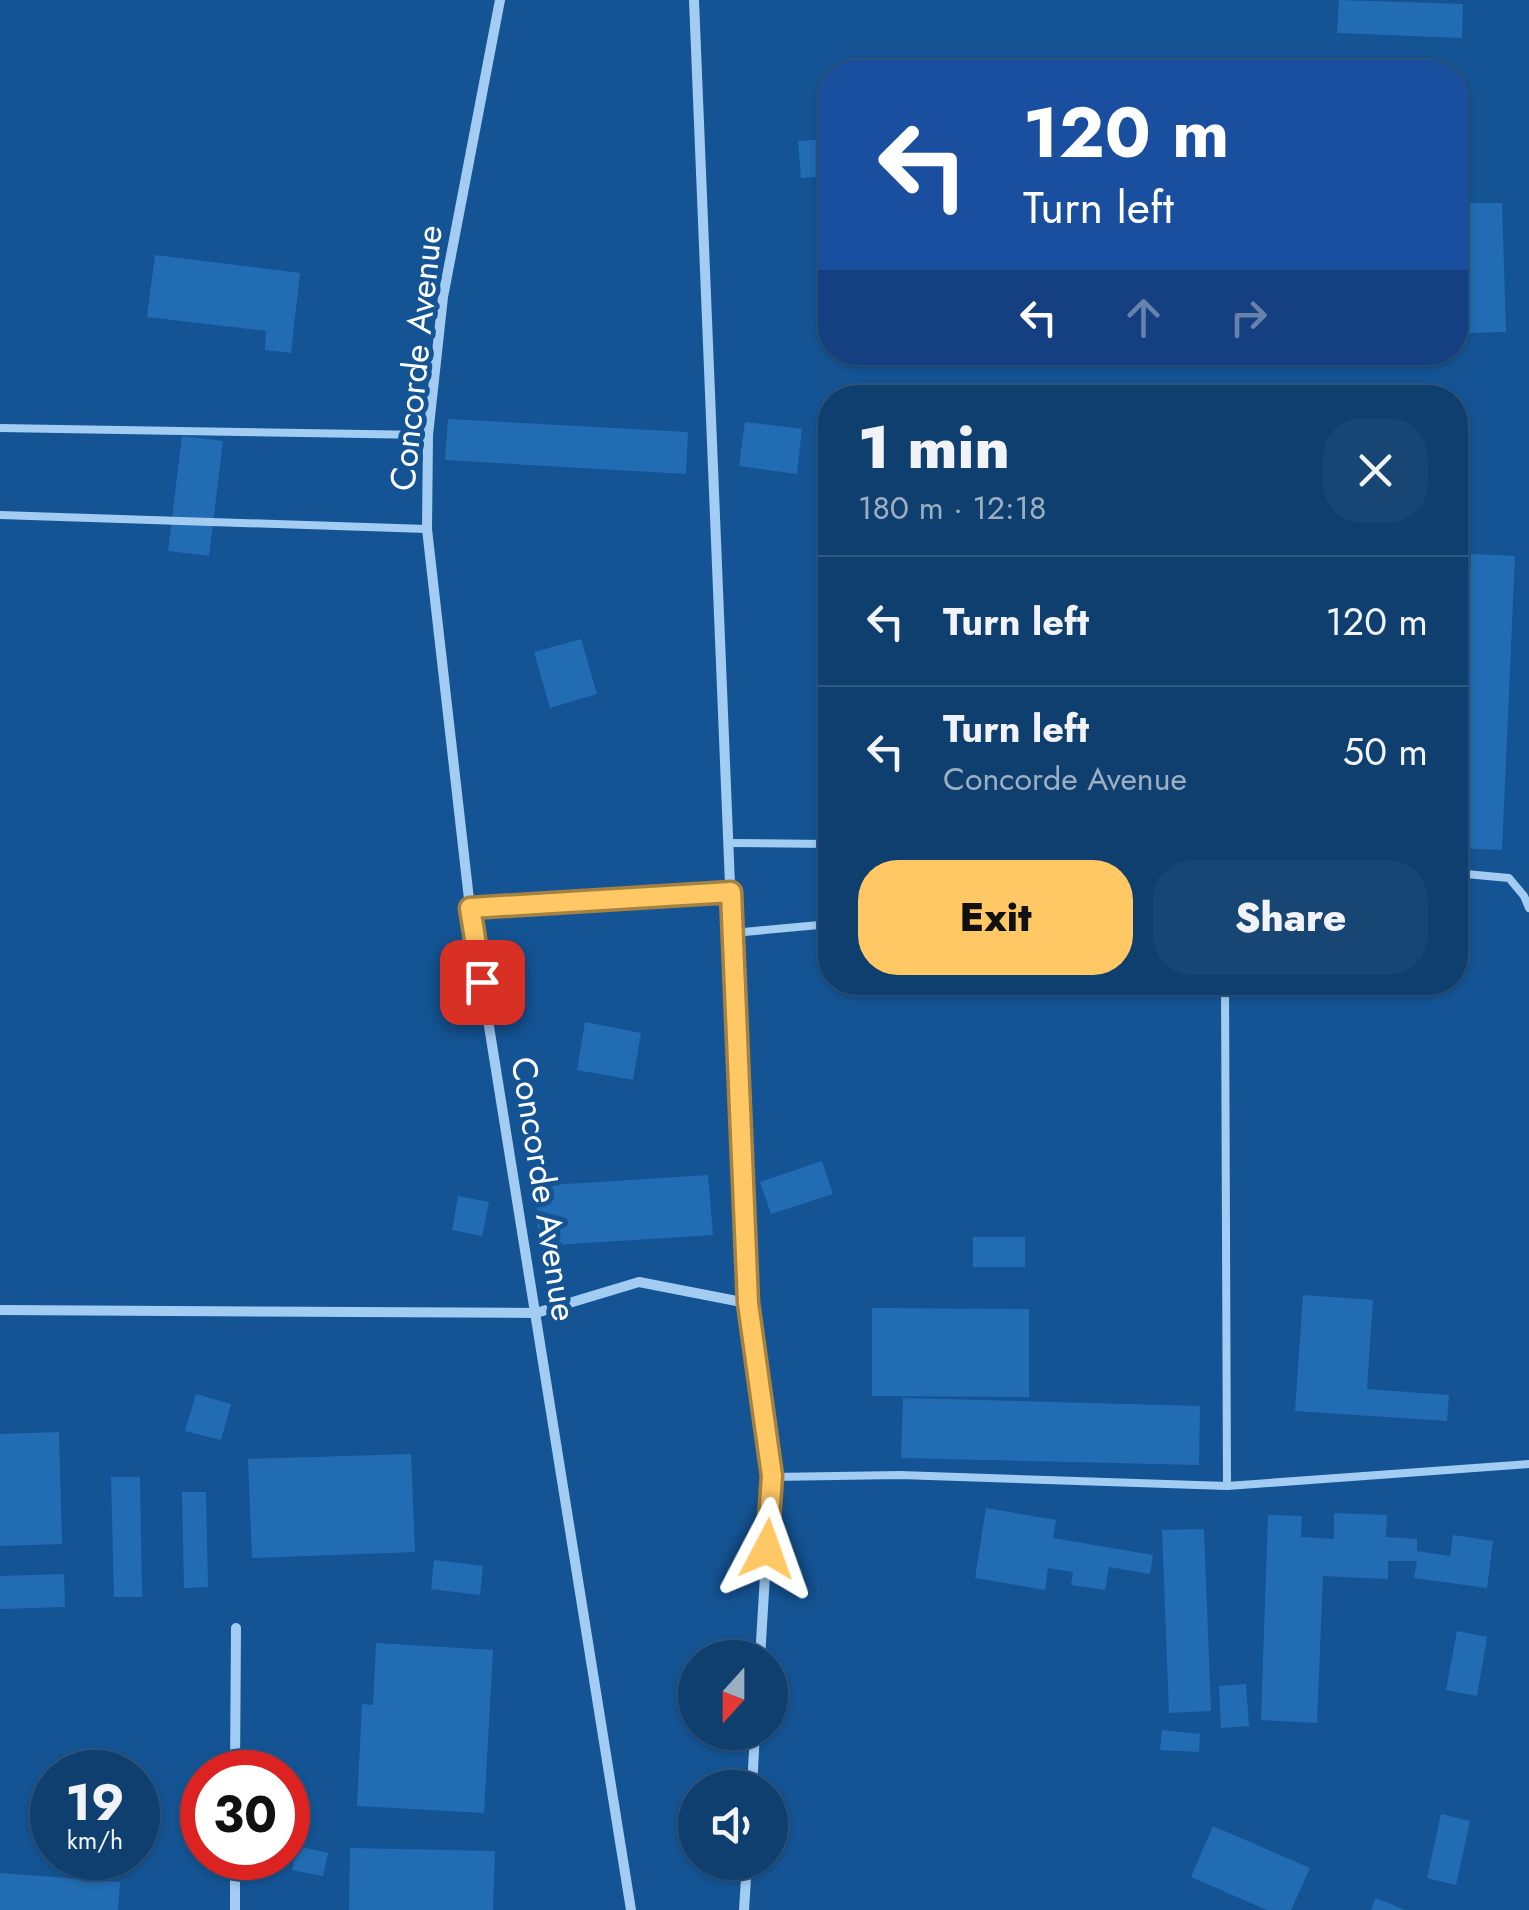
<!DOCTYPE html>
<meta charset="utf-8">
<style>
:root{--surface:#0f3f6f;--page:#184674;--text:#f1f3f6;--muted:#9bafc3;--line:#2f5882;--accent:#ffc864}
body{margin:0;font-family:Jost,sans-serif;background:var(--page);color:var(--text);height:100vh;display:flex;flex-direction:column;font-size:38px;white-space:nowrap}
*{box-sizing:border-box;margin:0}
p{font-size:32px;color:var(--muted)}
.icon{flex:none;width:55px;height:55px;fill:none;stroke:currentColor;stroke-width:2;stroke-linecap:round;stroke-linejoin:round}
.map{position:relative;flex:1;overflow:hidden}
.drawer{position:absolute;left:818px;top:385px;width:650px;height:610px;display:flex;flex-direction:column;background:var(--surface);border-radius:40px;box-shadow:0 2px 8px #0004,0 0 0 2px var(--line)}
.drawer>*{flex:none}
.guide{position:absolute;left:818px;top:60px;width:650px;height:305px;border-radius:40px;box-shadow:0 2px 8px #0004,0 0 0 2px var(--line);background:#1a4fa0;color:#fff;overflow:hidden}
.needle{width:65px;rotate:201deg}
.controls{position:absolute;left:678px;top:1640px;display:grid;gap:20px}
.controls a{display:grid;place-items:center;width:110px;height:110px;border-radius:50%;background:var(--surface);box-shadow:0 2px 8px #0004,0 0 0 2px var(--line);font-size:50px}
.speed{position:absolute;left:30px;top:1750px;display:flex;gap:20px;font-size:50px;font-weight:700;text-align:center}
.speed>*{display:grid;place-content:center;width:130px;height:130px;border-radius:50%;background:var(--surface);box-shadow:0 2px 8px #0004,0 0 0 2px var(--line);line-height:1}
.speed small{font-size:25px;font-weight:400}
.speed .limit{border:15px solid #d22;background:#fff;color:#111}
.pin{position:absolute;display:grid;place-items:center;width:85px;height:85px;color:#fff;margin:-42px;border-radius:20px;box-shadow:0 5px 15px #0006}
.me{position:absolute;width:110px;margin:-55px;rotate:4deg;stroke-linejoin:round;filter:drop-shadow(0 0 8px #0008)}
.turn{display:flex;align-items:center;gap:35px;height:210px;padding:0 40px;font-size:45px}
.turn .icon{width:130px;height:130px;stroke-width:2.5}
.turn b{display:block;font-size:70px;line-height:85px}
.lanes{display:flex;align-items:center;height:95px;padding:0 40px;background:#0003;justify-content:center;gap:50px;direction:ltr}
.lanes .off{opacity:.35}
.round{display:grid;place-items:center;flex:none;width:105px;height:105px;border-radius:40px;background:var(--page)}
.head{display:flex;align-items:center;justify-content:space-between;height:170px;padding:0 40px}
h1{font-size:60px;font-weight:800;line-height:75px}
.action{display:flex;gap:20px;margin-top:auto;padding:20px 40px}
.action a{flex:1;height:115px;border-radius:40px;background:var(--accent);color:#111;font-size:40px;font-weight:800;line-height:115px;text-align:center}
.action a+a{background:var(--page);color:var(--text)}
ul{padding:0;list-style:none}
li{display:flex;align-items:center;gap:30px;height:130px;padding:0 40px;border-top:2px solid var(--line)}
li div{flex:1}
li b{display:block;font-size:38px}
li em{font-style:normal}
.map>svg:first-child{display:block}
.building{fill:#226cb3}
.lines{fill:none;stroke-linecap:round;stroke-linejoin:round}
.service{stroke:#a3ccf2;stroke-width:8}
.minor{stroke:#a3ccf2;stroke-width:10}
.route-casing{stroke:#a68241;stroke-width:25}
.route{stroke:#ffc864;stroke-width:18}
.labels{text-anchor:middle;stroke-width:10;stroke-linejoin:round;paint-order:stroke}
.street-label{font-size:35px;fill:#fff;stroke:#145494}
</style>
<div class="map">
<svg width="1529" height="1910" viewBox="0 0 1529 1910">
<rect width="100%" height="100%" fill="#145494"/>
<g class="building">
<polygon points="1339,0 1463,4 1462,38 1337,33"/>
<polygon points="828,139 830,176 801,178 798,141"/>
<polygon points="1459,203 1502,203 1506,332 1464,333"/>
<polygon points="155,255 300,273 291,353 265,350 266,331 147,317"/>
<polygon points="448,419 688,432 686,474 445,460"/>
<polygon points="745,422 802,429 797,474 739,466"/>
<polygon points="182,436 223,441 209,556 168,551"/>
<polygon points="1471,554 1515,556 1502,850 1459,848"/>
<polygon points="581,639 597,694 550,708 534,652"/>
<polygon points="585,1022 641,1033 633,1080 577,1070"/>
<polygon points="822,1161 833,1194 771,1214 760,1182"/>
<polygon points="708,1175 713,1235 539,1246 535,1186"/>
<polygon points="458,1196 489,1202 482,1236 452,1230"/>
<rect x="973" y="1237" width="52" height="30"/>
<polygon points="1303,1295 1373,1300 1367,1389 1449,1395 1447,1421 1295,1411"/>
<polygon points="872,1308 1029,1309 1029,1397 872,1396"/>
<polygon points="196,1394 231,1404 221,1440 185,1431"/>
<polygon points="903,1398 1200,1406 1199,1465 901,1458"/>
<polygon points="59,1432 62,1544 0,1546 0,1434"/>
<polygon points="411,1454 415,1552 252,1558 248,1459"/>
<polygon points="111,1477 140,1477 142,1597 114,1597"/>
<polygon points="182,1492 206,1492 208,1587 184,1588"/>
<polygon points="986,1508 1056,1520 1053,1538 1153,1555 1150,1574 1109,1567 1105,1590 1071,1585 1073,1572 1048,1568 1045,1590 975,1578"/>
<polygon points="1334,1513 1387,1515 1386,1537 1417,1539 1417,1551 1450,1556 1453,1535 1493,1541 1487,1588 1414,1578 1417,1561 1388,1561 1388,1579 1323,1576 1317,1723 1261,1720 1268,1515 1302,1516 1301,1537 1334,1539"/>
<polygon points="1204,1529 1211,1711 1169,1713 1162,1530"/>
<polygon points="434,1560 483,1566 480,1595 431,1589"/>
<polygon points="64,1574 65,1607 0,1609 0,1576"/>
<polygon points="1457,1631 1487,1637 1477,1696 1446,1690"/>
<polygon points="376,1643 493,1650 484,1813 357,1806 362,1704 373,1705"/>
<polygon points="1246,1684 1249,1726 1221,1728 1219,1686"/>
<polygon points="1162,1730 1200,1734 1199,1752 1160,1750"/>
<polygon points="1441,1814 1470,1821 1456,1885 1427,1878"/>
<polygon points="1213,1826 1310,1868 1291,1910 1267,1910 1191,1877"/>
<polygon points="297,1846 328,1853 323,1876 292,1870"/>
<polygon points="350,1848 495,1851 493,1910 349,1910"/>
<polygon points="0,1873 120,1882 118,1910 0,1910"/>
<polygon points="1376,1898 1405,1910 1371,1910"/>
</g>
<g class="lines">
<g class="service">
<polyline points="0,428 428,435"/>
<polyline points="0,515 427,529"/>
<polyline points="729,843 830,844"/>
<polyline points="1455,873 1509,878 1524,896 1529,908"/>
<polyline points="733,933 830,924"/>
<polyline points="1225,982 1227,1486"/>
<polyline points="771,1477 900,1475 1227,1486 1529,1464"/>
</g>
<g class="minor">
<polyline points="500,0 443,297 428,435 427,529 470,908 631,1910"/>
<polyline points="694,0 747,1303 771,1477 760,1658"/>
<polyline points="470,908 731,892"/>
<polyline points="0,1310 536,1313 639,1282 747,1303"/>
<polyline points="235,1772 236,1628"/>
<polyline points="752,1788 755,1732"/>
<polyline points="235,1910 235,1858"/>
<polyline points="744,1910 747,1862"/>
</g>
</g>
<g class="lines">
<g class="route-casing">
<polyline id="route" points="482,982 470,908 731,892 748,1303 772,1476 767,1549"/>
</g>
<use href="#route" class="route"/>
</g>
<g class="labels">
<g class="street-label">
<text transform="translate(416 358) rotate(-84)" y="12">Concorde Avenue</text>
<text transform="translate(544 1189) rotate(81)" y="12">Concorde Avenue</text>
</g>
</g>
</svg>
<div class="controls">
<a><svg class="needle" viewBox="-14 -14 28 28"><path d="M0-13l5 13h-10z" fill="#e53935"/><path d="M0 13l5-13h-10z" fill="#9bafc3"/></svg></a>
<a><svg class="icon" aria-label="sound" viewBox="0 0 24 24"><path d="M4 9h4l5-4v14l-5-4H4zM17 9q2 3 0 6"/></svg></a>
</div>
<div class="speed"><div>19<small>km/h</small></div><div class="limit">30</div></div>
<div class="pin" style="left:482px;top:982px;background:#d93025"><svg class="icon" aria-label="arrive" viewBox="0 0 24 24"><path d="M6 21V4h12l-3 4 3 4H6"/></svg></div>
<svg class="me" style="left:767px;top:1549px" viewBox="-20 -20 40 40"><path d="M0-17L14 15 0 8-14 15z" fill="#ffc864" stroke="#fff" stroke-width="4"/></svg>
<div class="guide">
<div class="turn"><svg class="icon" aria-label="left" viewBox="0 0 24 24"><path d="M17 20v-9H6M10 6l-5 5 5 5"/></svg><div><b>120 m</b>Turn left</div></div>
<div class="lanes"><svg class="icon" aria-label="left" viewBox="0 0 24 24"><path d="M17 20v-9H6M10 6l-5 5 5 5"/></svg><svg class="icon off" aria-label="ahead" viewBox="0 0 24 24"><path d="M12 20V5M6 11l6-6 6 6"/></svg><svg class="icon off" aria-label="right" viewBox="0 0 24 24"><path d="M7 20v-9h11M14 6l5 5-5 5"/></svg></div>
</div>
<section class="drawer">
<div class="head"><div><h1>1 min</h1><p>180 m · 12:18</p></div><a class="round"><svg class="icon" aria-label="close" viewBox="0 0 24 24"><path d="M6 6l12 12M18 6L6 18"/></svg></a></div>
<ul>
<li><svg class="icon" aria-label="left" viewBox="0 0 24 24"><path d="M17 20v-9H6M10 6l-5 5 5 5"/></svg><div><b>Turn left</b></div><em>120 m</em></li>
<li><svg class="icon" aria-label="left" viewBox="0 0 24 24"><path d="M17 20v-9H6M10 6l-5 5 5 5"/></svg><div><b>Turn left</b><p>Concorde Avenue</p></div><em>50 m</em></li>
</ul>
<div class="action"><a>Exit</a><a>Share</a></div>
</section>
</div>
